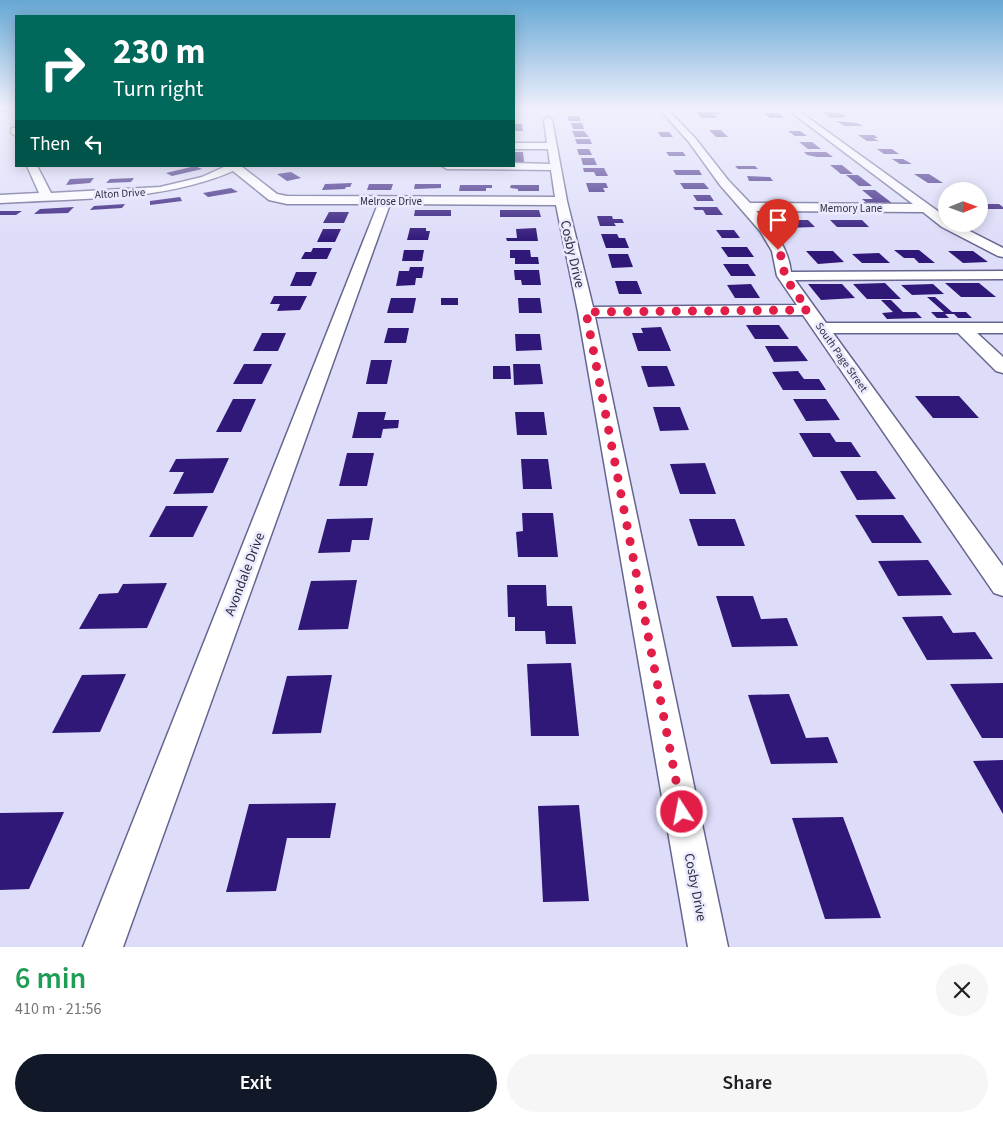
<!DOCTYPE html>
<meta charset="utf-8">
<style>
:root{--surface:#fff;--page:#f6f6f6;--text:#202124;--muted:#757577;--accent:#111827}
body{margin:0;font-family:"Source Sans 3",sans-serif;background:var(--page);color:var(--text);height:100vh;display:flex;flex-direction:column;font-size:19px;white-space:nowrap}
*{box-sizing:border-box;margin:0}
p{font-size:16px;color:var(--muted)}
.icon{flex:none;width:28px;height:28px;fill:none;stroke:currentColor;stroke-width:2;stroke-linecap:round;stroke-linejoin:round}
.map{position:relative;height:947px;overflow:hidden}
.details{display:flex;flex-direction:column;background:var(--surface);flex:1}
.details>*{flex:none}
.banner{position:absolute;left:15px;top:15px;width:500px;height:152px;border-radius:0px;box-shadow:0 2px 12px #0003;background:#00695c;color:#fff;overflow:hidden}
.needle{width:32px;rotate:89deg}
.fabs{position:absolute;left:938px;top:182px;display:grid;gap:10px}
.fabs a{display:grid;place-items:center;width:50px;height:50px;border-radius:50%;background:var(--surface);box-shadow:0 2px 12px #0003;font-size:25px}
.pin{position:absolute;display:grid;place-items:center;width:42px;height:42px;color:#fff;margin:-51px -21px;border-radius:50% 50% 50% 0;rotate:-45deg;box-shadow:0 0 5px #0007}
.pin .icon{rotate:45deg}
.me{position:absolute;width:55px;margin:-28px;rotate:349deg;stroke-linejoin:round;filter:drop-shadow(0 0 4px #0008)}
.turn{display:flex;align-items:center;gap:18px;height:105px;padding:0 15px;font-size:22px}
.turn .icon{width:65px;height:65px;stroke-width:2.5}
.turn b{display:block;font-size:35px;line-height:42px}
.then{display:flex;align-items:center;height:48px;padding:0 15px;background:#0003;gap:10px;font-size:19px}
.round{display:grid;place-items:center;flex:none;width:52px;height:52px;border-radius:26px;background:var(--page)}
.headline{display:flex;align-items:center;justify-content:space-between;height:85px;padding:0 15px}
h1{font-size:30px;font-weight:600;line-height:38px;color:#1e9e55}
.action{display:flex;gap:10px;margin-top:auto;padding:10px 15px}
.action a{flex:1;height:58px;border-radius:30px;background:var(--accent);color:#fff;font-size:20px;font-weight:600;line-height:58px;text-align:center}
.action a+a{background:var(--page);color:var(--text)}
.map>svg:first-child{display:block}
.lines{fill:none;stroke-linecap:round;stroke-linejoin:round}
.stream{stroke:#4496b3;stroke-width:2.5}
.building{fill:#301879}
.minor-casing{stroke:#66658f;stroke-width:3}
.minor{fill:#fff;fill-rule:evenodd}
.route{stroke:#e11d48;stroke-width:9;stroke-dasharray:0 16.2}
.labels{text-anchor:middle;stroke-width:5;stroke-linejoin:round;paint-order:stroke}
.far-street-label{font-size:11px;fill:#2f2e40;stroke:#ebebff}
.street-label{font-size:14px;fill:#2f2e40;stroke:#ebebff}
</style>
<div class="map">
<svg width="1003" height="947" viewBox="0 0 1003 947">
<rect width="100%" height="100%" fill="#ddddfa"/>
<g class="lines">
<polyline class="stream" points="0,111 13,109"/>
</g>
<g class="building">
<polygon points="821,111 839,113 847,117 830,118"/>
<polygon points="696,112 719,112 721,114 713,114 717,118 701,118"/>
<polygon points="764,113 778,113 784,118 770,118"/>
<polygon points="567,116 579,116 581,121 569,121"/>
<polygon points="836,121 857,123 863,126 845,126"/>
<polygon points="571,123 582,123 584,129 573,129"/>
<polygon points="514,124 522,124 523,131 514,131"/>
<polygon points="709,130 721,130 728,137 716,137"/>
<polygon points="572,131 584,131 589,137 575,137"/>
<polygon points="788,131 800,131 807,136 795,136"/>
<polygon points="658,132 669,132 673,137 661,137"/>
<polygon points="858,135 874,135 878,138 873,138 879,141 867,141"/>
<polygon points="575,139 590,139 592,144 577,144"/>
<polygon points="799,142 812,142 821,149 808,149"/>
<polygon points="577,149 589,149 592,155 579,155"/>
<polygon points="877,149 892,149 899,154 884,154"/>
<polygon points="514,152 523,152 524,162 514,162"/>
<polygon points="666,152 683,152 686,156 669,156"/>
<polygon points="804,152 826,152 833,157 817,157 807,155"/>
<polygon points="581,158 594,158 597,165 583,165"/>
<polygon points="892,159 903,159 912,164 900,164"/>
<polygon points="830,165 842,165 853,174 841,174"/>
<polygon points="195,166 202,169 172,176 166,173"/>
<polygon points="735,166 755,166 758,169 738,169"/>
<polygon points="583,168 604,168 608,176 596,176 594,172 584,172"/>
<polygon points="673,170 699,170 702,175 676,175"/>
<polygon points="291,172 301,178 287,181 277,174"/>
<polygon points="914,174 929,174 943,183 928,183"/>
<polygon points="846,175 858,175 872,186 859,186"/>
<polygon points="747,176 770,177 773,181 749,181"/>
<polygon points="94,178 90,183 66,185 70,179"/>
<polygon points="134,178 131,182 106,183 110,179"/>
<polygon points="352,183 350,187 346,187 345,189 322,190 325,184"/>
<polygon points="586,183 606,183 608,188 603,188 605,192 589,192"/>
<polygon points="680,183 704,183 709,189 684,189"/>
<polygon points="369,184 393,184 391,190 367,190"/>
<polygon points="415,184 441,184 441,188 414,189"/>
<polygon points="460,185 492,185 492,188 486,188 486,191 459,191"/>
<polygon points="511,185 539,185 539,191 518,191 518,189 510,188"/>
<polygon points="231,188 238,192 208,197 203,193"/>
<polygon points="862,190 875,190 892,203 867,203 862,199 873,199"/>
<polygon points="693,195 710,195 714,201 697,201"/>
<polygon points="180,197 182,201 150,205 150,201"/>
<polygon points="125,204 122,208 90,210 94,206"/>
<polygon points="979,204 999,204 1003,207 1003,209 979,209"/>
<polygon points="74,207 68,213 34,214 40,209"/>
<polygon points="693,207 717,207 723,215 706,215 703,210 695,210"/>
<polygon points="415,210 451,210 451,216 414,216"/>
<polygon points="500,210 539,210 541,217 500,217"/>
<polygon points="0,211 22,211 16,215 0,215"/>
<polygon points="329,212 349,212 344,223 323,223"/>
<polygon points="597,216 612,216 613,219 622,219 624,223 614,223 616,226 600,226"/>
<polygon points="776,220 808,220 815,227 783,228"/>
<polygon points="830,220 862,220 869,227 837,227"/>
<polygon points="410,228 426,228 426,231 430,231 428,240 407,240"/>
<polygon points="536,228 538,241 507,241 506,238 517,238 516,229"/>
<polygon points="323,229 341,229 335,242 317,242"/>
<polygon points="716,230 734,230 740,238 722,238"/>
<polygon points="601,234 617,234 619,238 625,238 629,248 606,248"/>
<polygon points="721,247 747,247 754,257 728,257"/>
<polygon points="313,248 332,248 327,259 301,259 305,252 311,252"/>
<polygon points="404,250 424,250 422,261 402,261"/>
<polygon points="510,250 530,250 531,257 538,257 539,264 515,264 515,258 510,258"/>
<polygon points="894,250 919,250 935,263 919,263 914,258 904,258"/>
<polygon points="806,251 833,251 844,262 818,264"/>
<polygon points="948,251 973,251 988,262 963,263"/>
<polygon points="879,253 890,263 862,263 852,254"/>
<polygon points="608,254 628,254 633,267 612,268"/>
<polygon points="723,264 748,264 756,276 731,276"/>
<polygon points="410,267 424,267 422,278 416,278 415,285 396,286 399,271 409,271"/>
<polygon points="514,270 539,270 541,285 522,285 521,280 515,280"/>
<polygon points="296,272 317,272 311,286 290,286"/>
<polygon points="615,281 637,281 642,294 619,294"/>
<polygon points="885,283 901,299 867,299 853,284"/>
<polygon points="945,283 979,283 996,297 961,297"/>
<polygon points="751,284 760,298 735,298 727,285"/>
<polygon points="808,284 842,284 855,298 821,300"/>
<polygon points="933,284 944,294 912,295 901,285"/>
<polygon points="274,296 307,296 300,310 277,311 280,304 270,304"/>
<polygon points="927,297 935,297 952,312 966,312 972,318 958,318 954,314 945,314 949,318 937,318 931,312 944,312"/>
<polygon points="391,298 416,298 413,313 387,313"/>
<rect x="441" y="298" width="17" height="7"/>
<polygon points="518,298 540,298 542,313 519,313"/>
<polygon points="881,300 891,300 903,312 916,312 922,318 887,319 882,313 893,312"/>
<polygon points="746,325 779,325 789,339 755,339"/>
<polygon points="661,327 671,351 638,351 632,333 643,333 641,328"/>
<polygon points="388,328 409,328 406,343 384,343"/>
<polygon points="262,333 286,333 278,351 253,351"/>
<polygon points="515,334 540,334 542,350 516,351"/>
<polygon points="765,346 797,346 808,361 774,362"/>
<polygon points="371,360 392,360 387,384 366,384"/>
<polygon points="244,364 272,364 262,384 233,384"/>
<polygon points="513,364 540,364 543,384 514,385"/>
<polygon points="493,366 510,366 511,379 493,379"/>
<polygon points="641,366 667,366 675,386 648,387"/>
<polygon points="798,371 804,379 819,379 826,390 783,390 772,372"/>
<polygon points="915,396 959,396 979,418 933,418"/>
<polygon points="233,399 256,399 241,432 216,432"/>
<polygon points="793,399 826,399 840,420 806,421"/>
<polygon points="653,407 680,407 689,430 660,431"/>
<polygon points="358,412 386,412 384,420 399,420 398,428 383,429 381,438 352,438"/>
<polygon points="515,412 544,412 547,435 517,435"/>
<polygon points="799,433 830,433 836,442 851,442 861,457 813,457"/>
<polygon points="347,453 374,453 367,486 339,486"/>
<polygon points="229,458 213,493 173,494 184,472 169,472 176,459"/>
<polygon points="521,459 548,459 552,489 523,489"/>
<polygon points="705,463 716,494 680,494 670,464"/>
<polygon points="840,471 876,471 896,499 857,500"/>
<polygon points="166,506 208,506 193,537 149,537"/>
<polygon points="522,513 553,513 558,557 518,557 516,532 523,531"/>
<polygon points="855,515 903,515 922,543 872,543"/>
<polygon points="373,518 369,540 352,540 350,552 318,553 327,519"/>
<polygon points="689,519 735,519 745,546 698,546"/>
<polygon points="928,560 952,595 898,596 878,561"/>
<polygon points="357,580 348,629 298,630 311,581"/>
<polygon points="167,583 147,628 79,629 99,594 118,593 123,584"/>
<polygon points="507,585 546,585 547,606 572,606 576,644 546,644 545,631 515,631 515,617 508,617"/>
<polygon points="716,596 753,596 761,619 787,618 798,646 732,647"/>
<polygon points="942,616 953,633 975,632 993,659 927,660 902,617"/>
<polygon points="571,663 579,736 531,736 527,664"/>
<polygon points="126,674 100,732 52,733 82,675"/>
<polygon points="332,675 321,733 272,734 287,676"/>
<polygon points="1003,683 1003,738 982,738 950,684"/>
<polygon points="789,694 806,738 828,737 838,763 771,764 748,695"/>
<polygon points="1003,760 1003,814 973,761"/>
<polygon points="336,803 330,838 287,838 276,891 226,892 249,804"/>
<polygon points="579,805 589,901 543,902 538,806"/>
<polygon points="64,812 29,889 0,890 0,813"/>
<polygon points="843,817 881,918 825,919 792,818"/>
</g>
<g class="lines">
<g class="minor-casing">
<g id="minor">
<path d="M659,109H667L695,138L728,180L750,203L913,204L787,109H796L946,217V224H956L1003,248V257L998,256L942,227L923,212L756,211C773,228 788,247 791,272L1003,271V279L795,280L826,323H1003V333H977L1003,357V373L996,371L958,333H833L1003,566V596L994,593L803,315L595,317L728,947H688L578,312L556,205L390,204L123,947H83L378,204H287L269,200L233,171C162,202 77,198 0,203V195L39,193L27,166H37L51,193L160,187L202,177L226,166H241L277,194L287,196L555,197L551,170L447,169L442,166H514V163L550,164L548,149H514V143H547L544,120L548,117L552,120L567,201L593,307L797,305L777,276L772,251L760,231L720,185L689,142Z"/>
<polygon points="12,128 16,128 16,136 11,133"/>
</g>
</g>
<use href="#minor" class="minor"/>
</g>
<linearGradient id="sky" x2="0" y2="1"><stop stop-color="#66a8d3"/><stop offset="0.45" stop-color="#f0f0fd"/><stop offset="1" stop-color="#f0f0fd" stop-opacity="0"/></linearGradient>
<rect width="1003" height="241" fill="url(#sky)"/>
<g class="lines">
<polyline class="route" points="682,812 586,312 808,310 784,276 784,262 778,250"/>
</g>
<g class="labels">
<g class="far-street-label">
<text transform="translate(120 193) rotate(-3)" y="4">Alton Drive</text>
<text x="391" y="205">Melrose Drive</text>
<text x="851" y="212">Memory Lane</text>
<text transform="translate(842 357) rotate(55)" y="4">South Page Street</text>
</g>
<g class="street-label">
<text transform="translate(573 254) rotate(77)" y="5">Cosby Drive</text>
<text transform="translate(244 574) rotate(-69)" y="5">Avondale Drive</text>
<text transform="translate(696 887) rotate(79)" y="5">Cosby Drive</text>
</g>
</g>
</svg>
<div class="fabs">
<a><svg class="needle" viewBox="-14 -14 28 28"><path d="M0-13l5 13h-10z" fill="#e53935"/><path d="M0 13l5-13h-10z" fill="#757577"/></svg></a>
</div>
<div class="pin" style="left:778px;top:250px;background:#d93025"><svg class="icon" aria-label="arrive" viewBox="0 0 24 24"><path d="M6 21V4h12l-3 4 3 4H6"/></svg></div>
<svg class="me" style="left:682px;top:812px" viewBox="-20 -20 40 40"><circle r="17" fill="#e11d48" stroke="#fff" stroke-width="3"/><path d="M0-11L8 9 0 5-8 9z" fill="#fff"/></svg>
<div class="banner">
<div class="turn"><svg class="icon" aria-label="right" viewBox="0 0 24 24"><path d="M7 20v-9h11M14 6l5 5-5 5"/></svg><div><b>230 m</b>Turn right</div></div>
<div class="then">Then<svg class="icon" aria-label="left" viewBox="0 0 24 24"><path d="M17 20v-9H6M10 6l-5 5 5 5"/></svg></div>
</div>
</div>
<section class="details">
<div class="headline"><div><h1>6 min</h1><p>410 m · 21:56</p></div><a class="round"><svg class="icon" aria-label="close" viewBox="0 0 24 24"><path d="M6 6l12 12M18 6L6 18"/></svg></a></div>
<div class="action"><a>Exit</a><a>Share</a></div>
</section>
